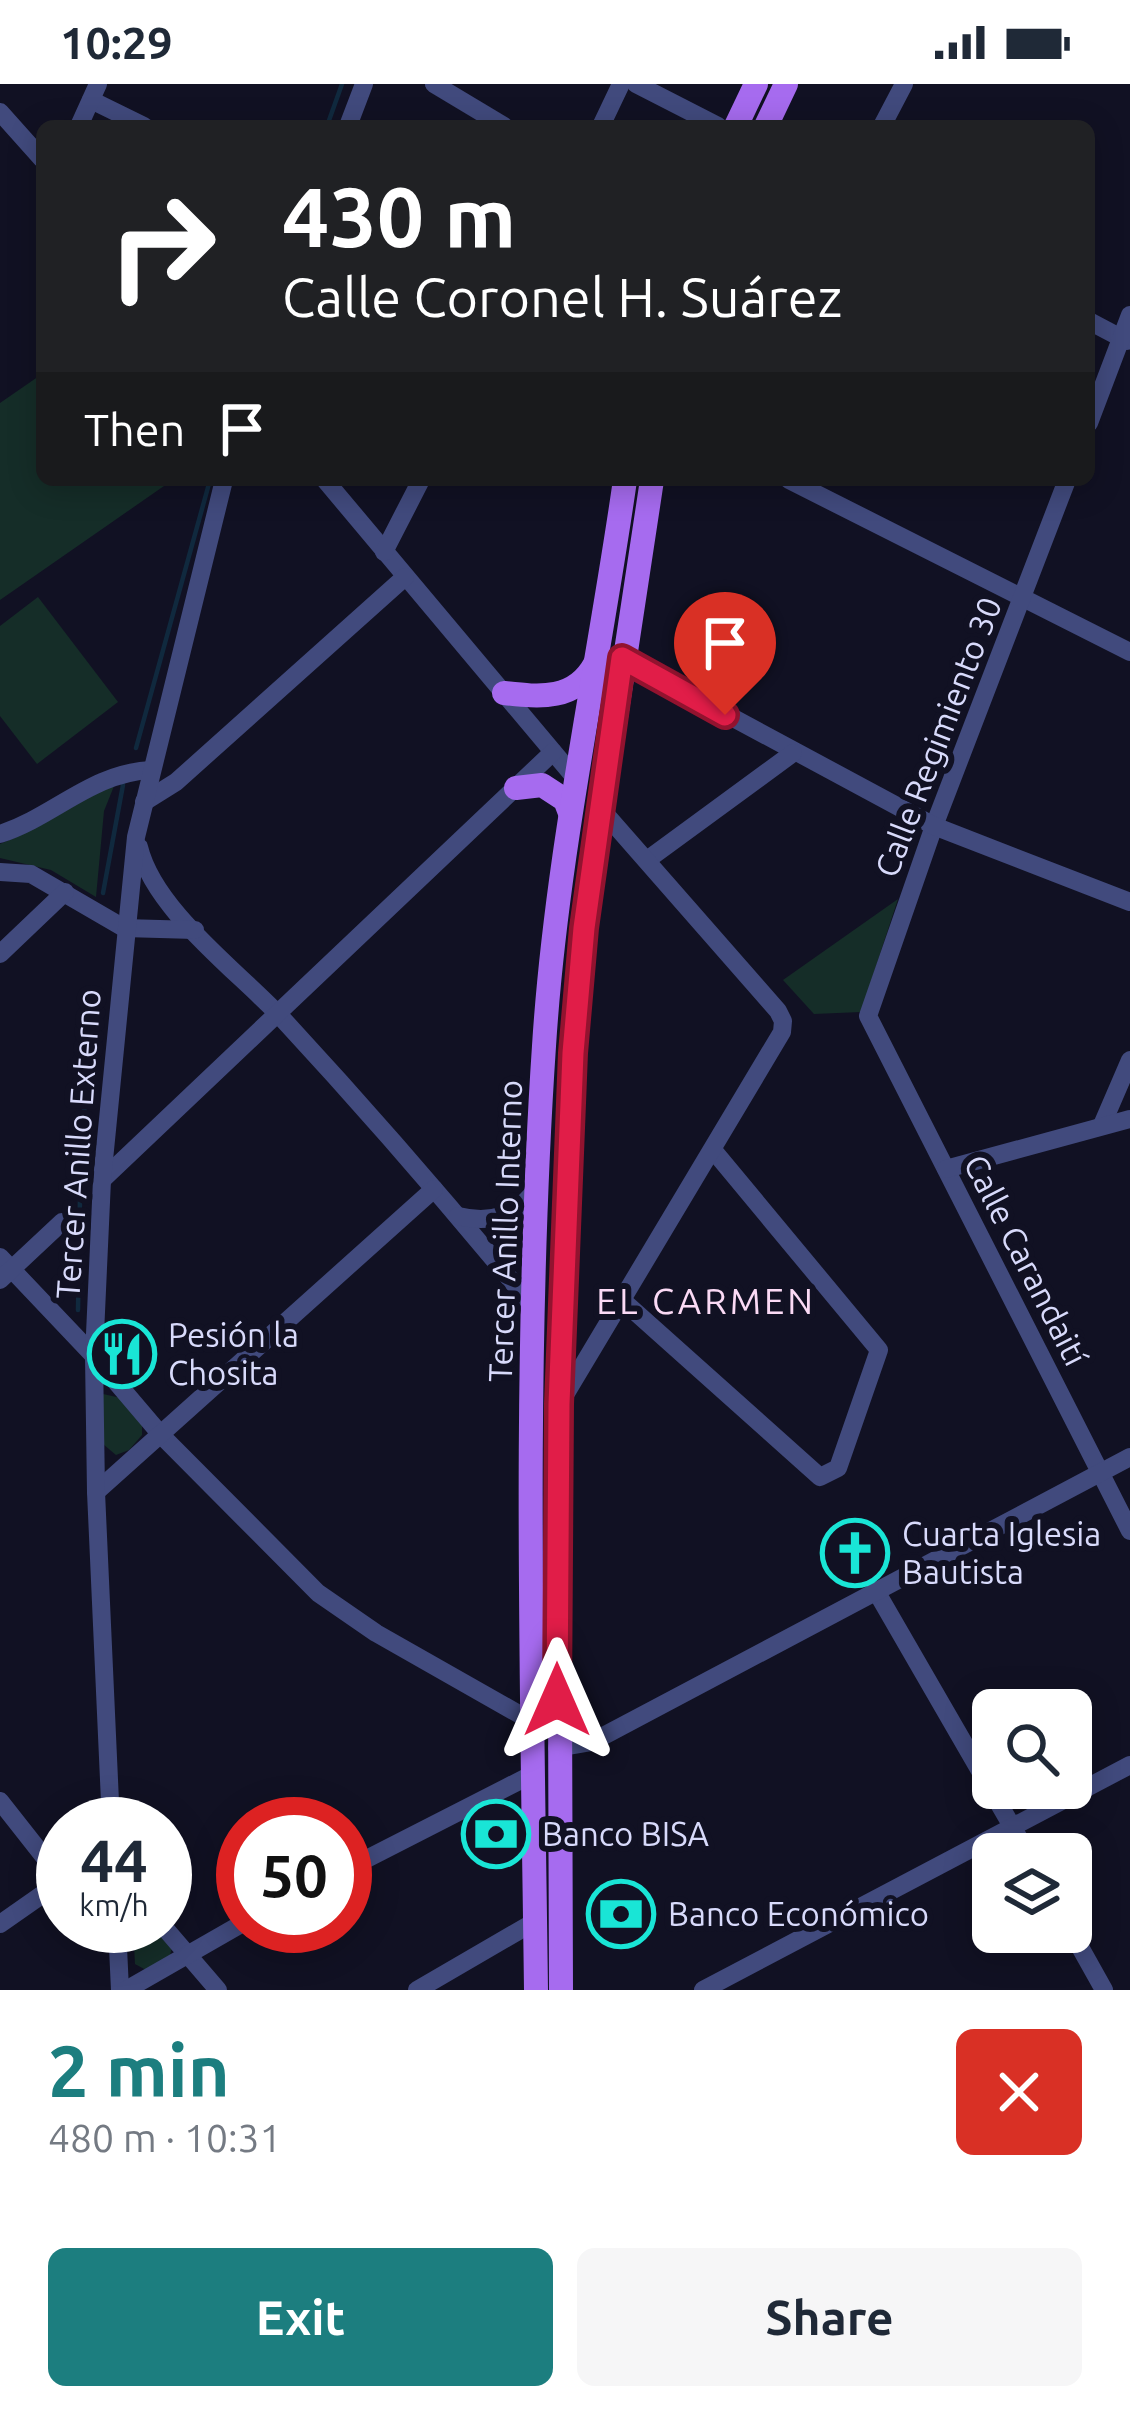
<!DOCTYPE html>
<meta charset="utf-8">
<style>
:root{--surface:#fff;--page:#f6f6f7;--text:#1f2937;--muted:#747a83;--accent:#1c7e7f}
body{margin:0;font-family:Ubuntu,sans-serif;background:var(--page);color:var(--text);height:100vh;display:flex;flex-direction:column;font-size:45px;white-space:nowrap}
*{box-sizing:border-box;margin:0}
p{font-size:39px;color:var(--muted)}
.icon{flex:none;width:66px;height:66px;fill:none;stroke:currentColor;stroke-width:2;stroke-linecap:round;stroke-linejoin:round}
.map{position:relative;height:1906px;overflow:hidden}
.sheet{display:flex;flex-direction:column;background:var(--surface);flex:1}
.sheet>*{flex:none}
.guide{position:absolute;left:36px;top:36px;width:1059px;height:366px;border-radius:18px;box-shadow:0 6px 30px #0003;background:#202124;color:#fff;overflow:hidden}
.tools{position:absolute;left:972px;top:1605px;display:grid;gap:24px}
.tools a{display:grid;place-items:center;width:120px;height:120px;border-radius:18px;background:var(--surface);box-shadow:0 6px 30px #0003;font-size:60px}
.speed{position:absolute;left:36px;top:1713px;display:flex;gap:24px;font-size:60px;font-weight:700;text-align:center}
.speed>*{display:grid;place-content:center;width:156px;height:156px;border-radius:50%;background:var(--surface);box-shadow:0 6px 30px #0003;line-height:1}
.speed small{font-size:30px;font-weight:400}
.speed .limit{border:18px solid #d22;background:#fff;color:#111}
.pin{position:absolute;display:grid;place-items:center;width:102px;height:102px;color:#fff;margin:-123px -51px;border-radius:50% 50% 50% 0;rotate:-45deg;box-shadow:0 0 12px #0007}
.pin .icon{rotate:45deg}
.me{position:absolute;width:132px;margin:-66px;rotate:0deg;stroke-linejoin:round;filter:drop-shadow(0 0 9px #0008)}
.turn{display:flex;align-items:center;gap:42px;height:252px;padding:0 48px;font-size:54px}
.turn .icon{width:156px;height:156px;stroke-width:2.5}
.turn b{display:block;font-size:84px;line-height:102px}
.then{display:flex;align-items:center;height:114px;padding:0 48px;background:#0003;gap:24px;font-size:45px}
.round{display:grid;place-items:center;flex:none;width:126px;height:126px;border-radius:18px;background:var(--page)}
.headline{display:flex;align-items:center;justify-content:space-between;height:204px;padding:0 48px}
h1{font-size:72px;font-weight:700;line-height:90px;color:var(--accent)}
.cta{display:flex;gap:24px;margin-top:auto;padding:24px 48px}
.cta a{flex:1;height:138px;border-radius:18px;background:var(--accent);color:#fff;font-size:48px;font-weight:700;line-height:138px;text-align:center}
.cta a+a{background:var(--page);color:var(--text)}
.status{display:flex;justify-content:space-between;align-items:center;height:84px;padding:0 60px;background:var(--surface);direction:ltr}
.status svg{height:33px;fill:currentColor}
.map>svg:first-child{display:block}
.green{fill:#152d28}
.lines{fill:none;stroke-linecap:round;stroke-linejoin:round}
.stream{stroke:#10293e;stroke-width:4.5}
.minor{stroke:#414a7d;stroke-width:18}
.major{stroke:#a66bef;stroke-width:24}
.route-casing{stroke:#92132f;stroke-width:30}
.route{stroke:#e11d48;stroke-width:21}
.labels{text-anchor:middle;stroke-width:12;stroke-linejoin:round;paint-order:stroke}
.street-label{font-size:33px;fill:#d8dafb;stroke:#111123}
.poi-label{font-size:33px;fill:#d8dafb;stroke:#111123;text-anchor:start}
.neighbourhood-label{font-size:36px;letter-spacing:3px;fill:#fbdaf5;stroke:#111123}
</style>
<div class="status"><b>10:29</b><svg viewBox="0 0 49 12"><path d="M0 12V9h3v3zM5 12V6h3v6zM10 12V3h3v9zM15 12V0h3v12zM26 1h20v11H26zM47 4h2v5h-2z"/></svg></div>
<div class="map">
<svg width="1130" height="1906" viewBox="0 0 1130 1906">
<rect width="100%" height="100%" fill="#111123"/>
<g class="green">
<polygon points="42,290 42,396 160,396 164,402 0,516 0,319"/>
<polygon points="38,513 118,618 37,680 0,632 0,542"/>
<path d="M114,702L104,727L96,813L51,786L0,774V760C40,745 73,716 114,702Z"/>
<polygon points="898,815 861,928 814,930 783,896"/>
<polygon points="103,1310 121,1314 142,1338 142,1351 129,1366 116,1371 103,1360"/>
<polygon points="133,1842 153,1842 172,1863 170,1872 146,1886 135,1880"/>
</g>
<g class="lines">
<g class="stream">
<polyline points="327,42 342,0"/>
<polyline points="136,664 210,396"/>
<polyline points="103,809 123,701"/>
<polyline points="82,1053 93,926"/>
<polyline points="81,1097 81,1084"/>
<polyline points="78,1226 80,1114"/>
</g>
<g class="minor">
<polyline points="434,0 504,42"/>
<polyline points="636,0 718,42"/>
<polyline points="91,16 144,42"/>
<polyline points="0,28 42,75"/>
<polyline points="79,42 98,0"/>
<polyline points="348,42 364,0"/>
<polyline points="601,42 621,0"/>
<polyline points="882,42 904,0"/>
<polyline points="1089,237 1127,257"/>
<polyline points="1089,339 1130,231"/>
<polyline points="325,396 576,695"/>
<polyline points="789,396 1130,568"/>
<polyline points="1067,396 934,742 868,932 1130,1447"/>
<polyline points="384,468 421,396"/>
<polyline points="622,574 934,742 1130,818"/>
<polyline points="144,718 176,698 405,493"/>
<path d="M0,750C55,732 91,689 151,686"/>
<path d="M139,763C154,825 235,885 279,931C367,1026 452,1124 534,1224"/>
<polyline points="647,776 793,669"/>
<polyline points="0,788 31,790 124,844 195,846"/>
<polyline points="0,870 65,808"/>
<polyline points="1102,1041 1130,976"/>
<polyline points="946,1085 1130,1035"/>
<polyline points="102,1096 553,668"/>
<path d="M458,1132C491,1140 517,1132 537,1104"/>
<polyline points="0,1173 94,1272 162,1352 318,1509 376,1549 531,1637"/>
<polyline points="0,1196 62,1138"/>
<polyline points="622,1216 820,1393 838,1384 879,1266 713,1066"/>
<polyline points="562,1316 782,948 783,937 778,927 601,725"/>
<polyline points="96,1408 434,1105"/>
<polyline points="876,1507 1028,1770"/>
<polyline points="557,1664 592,1658 1130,1373"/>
<polyline points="0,1717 63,1797"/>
<polyline points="111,1740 96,1408 94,1272 102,1096 136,753 224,396"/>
<polyline points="345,1786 531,1691"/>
<polyline points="0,1840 63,1796"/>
<polyline points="117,1842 120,1906"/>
<polyline points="163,1842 218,1906"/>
<polyline points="1071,1847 1104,1906"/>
<polyline points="126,1906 243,1839"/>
<polyline points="417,1906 534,1838"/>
<polyline points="703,1906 1130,1681"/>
</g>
<g class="major">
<polyline points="736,42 756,0"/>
<polyline points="766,42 786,0"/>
<path d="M504,609C540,613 575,617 595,580"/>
<polyline points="516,704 542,701 565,716 570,729"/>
<path d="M536,1906C532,1592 523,1276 544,962C556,772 598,585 625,396"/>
<polyline points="561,1906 559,1320 573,969 584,844 652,396"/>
</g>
</g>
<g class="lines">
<g class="route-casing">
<polyline id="route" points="557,1616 559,1320 573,969 584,844 622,574 725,631"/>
</g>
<use href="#route" class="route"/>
</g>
<defs>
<g id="restaurant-ring" transform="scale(3.45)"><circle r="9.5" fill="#111123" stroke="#19e5d6" stroke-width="1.5"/><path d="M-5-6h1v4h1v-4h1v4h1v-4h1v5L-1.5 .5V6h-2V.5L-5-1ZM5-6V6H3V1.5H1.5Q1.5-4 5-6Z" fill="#19e5d6"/></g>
<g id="church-ring" transform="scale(3.45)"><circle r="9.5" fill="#111123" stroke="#19e5d6" stroke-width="1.5"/><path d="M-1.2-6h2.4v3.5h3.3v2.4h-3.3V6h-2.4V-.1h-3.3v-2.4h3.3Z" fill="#19e5d6"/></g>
<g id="bank-ring" transform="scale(3.45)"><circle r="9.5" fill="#111123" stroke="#19e5d6" stroke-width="1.5"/><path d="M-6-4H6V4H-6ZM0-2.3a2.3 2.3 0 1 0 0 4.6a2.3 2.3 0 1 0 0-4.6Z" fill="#19e5d6"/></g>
</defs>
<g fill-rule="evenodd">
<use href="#restaurant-ring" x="122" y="1270"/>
<use href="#church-ring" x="855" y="1469"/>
<use href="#bank-ring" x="496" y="1750"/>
<use href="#bank-ring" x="621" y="1830"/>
</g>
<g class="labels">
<g class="street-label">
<text transform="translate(938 653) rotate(-69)" y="12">Calle Regimiento 30</text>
<text transform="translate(78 1060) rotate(-86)" y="12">Tercer Anillo Externo</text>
<text transform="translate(505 1147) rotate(-88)" y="12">Tercer Anillo Interno</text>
<text transform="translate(1026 1176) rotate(63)" y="12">Calle Carandaití</text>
</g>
<g class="poi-label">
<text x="168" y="1263">Pesión la<tspan x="168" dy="38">Chosita</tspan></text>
<text x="902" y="1462">Cuarta Iglesia<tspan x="902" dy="38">Bautista</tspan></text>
<text x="542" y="1762">Banco BISA</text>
<text x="668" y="1842">Banco Económico</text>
</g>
<g class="neighbourhood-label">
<text x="706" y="1230">EL CARMEN</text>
</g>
</g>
</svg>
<div class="tools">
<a><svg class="icon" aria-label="search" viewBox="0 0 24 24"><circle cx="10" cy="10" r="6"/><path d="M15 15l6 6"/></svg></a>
<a><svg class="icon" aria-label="layers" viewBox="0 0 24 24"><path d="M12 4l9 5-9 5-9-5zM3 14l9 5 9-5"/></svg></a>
</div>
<div class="speed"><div>44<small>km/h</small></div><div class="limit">50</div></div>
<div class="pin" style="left:725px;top:631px;background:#d93025"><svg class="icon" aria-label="arrive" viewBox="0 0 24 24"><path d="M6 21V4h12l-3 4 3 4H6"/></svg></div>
<svg class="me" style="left:557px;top:1616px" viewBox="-20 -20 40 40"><path d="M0-17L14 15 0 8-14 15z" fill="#e11d48" stroke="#fff" stroke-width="4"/></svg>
<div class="guide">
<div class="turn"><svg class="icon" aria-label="right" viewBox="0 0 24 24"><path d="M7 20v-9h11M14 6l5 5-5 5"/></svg><div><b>430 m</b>Calle Coronel H. Suárez</div></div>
<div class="then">Then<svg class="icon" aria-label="arrive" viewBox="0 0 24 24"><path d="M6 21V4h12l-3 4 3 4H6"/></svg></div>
</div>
</div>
<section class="sheet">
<div class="headline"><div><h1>2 min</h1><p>480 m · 10:31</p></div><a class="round" style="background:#d93025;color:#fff"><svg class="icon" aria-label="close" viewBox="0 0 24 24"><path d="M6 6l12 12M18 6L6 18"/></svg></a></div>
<div class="cta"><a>Exit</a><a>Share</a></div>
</section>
